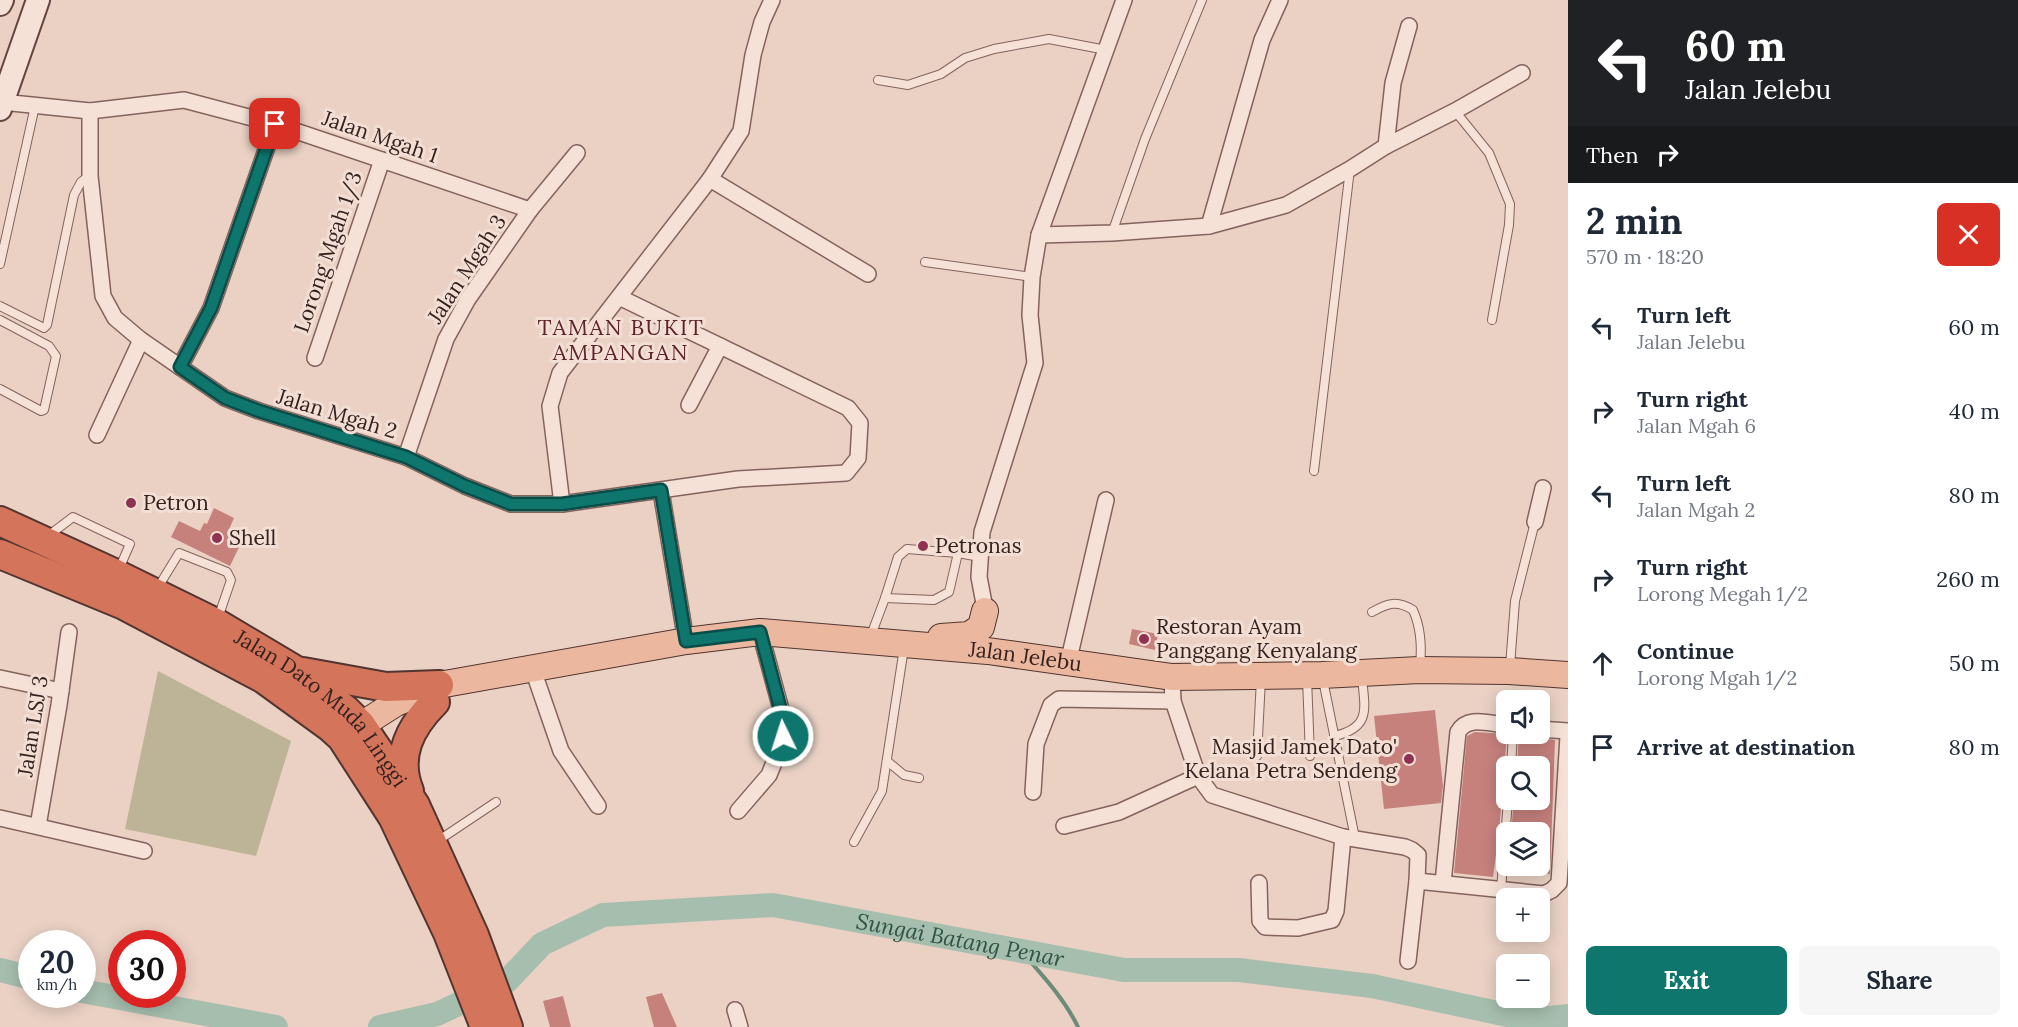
<!DOCTYPE html>
<meta charset="utf-8">
<style>
:root{--surface:#fff;--page:#f6f6f7;--text:#1f2937;--muted:#747a83;--accent:#0f766e}
body{margin:0;font-family:Lora,serif;background:var(--page);color:var(--text);height:100vh;display:flex;flex-direction:column;font-size:22px;white-space:nowrap}
*{box-sizing:border-box;margin:0}
p{font-size:20px;color:var(--muted)}
.icon{flex:none;width:33px;height:33px;fill:none;stroke:currentColor;stroke-width:2;stroke-linecap:round;stroke-linejoin:round}
.map{position:relative;flex:1;overflow:hidden}
.side{display:flex;flex-direction:column;background:var(--surface);width:450px}
.side>*{flex:none}
.banner{background:#202124;color:#fff;overflow:hidden}
.controls{position:absolute;left:1496px;top:690px;display:grid;gap:12px}
.controls a{display:grid;place-items:center;width:54px;height:54px;border-radius:9px;background:var(--surface);box-shadow:0 3px 15px #0003;font-size:30px}
.speed{position:absolute;left:18px;top:930px;display:flex;gap:12px;font-size:30px;font-weight:700;text-align:center}
.speed>*{display:grid;place-content:center;width:78px;height:78px;border-radius:50%;background:var(--surface);box-shadow:0 3px 15px #0003;line-height:1}
.speed small{font-size:15px;font-weight:400}
.speed .limit{border:9px solid #d22;background:#fff;color:#111}
.pin{position:absolute;display:grid;place-items:center;width:51px;height:51px;color:#fff;margin:-26px;border-radius:12px;box-shadow:0 3px 9px #0006}
.me{position:absolute;width:66px;margin:-33px;rotate:356deg;stroke-linejoin:round;filter:drop-shadow(0 0 4px #0008)}
.turn{display:flex;align-items:center;gap:21px;height:126px;padding:0 18px;font-size:27px}
.turn .icon{width:78px;height:78px;stroke-width:2.5}
.turn b{display:block;font-size:42px;line-height:51px}
.then{display:flex;align-items:center;height:57px;padding:0 18px;background:#0003;gap:12px;font-size:22px}
.round{display:grid;place-items:center;flex:none;width:63px;height:63px;border-radius:9px;background:var(--page)}
.overview{display:flex;align-items:center;justify-content:space-between;height:102px;padding:0 18px}
h1{font-size:36px;font-weight:800;line-height:45px}
.primary-button{display:flex;gap:12px;margin-top:auto;padding:12px 18px}
.primary-button a{flex:1;height:69px;border-radius:9px;background:var(--accent);color:#fff;font-size:24px;font-weight:800;line-height:69px;text-align:center}
.primary-button a+a{background:var(--page);color:var(--text)}
ul{padding:0;list-style:none}
li{display:flex;align-items:center;gap:18px;height:84px;padding:0 18px}
li div{flex:1}
li b{display:block;font-size:22px}
li em{font-style:normal}
main{display:flex;flex:1;min-height:0}
.map>svg:first-child{display:block}
.cemetery{fill:#bdb498}
.lines{fill:none;stroke-linecap:round;stroke-linejoin:round}
.stream{stroke:#6d8b79;stroke-width:4}
.river{stroke:#a6beae;stroke-width:24}
.building{fill:#c6817d}
.lane-casing{stroke:#84635c;stroke-width:10}
.street-casing{stroke:#84635c;stroke-width:18}
.secondary-casing{stroke:#65453f;stroke-width:26}
.primary-casing{stroke:#523430;stroke-width:28}
.highway-casing{stroke:#523430;stroke-width:32}
.lane{stroke:#f6e1d7;stroke-width:8}
.street{stroke:#f6e1d7;stroke-width:15}
.secondary{stroke:#f6e1d7;stroke-width:22}
.primary{stroke:#ebb89f;stroke-width:26}
.highway{stroke:#d3745b;stroke-width:28}
.route-casing{stroke:#0a4d48;stroke-width:15}
.route{stroke:#0f766e;stroke-width:10}
.poi-dot{fill:#8e3153;stroke:#f2ded3;stroke-width:2}
.labels{text-anchor:middle;stroke-width:6;stroke-linejoin:round;paint-order:stroke}
.street-label{font-size:21px;fill:#35221f;stroke:#f2ded3}
.poi-label{font-size:21px;fill:#35221f;stroke:#f2ded3;text-anchor:start}
.neighbourhood-label{font-size:22px;letter-spacing:1.5px;fill:#5e222b;stroke:#f2ded3}
.water-label{font-size:22px;font-style:italic;fill:#2f5344;stroke:#f2ded3}
</style>
<main>
<div class="map">
<svg width="1568" height="1027" viewBox="0 0 1568 1027">
<rect width="100%" height="100%" fill="#ead1c4"/>
<polygon class="cemetery" points="158,671 291,741 256,856 125,829"/>
<g class="lines">
<path class="stream" d="M1021,951C1042,975 1064,998 1078,1027"/>
<g class="river">
<polyline points="0,970 32,978"/>
<polyline points="82,991 276,1027"/>
<path id="s1" d="M380,1027L437,1014L507,981L542,944L603,915L773,905L1124,970H1239L1372,986L1531,1020L1568,1016"/>
</g>
</g>
<g class="building">
<polygon points="214,508 234,518 227,534 242,541 230,566 171,537 179,521 200,531 204,523 207,524"/>
<polygon points="1132,629 1158,634 1155,650 1129,644"/>
<polygon points="1435,710 1443,786 1441,803 1384,809 1374,716"/>
<polygon points="1475,732 1507,734 1499,832 1493,877 1454,873 1467,736"/>
<polygon points="1519,735 1555,740 1550,874 1539,874 1539,832 1511,832 1514,800 1539,800 1539,766 1517,766"/>
<polygon points="662,993 677,1027 654,1027 646,997"/>
<polygon points="563,996 571,1027 550,1027 543,1001"/>
</g>
<g class="lines">
<g class="lane-casing">
<g id="lane">
<polyline points="878,80 908,85 941,74 965,58 994,49 1049,39 1106,50"/>
<polyline points="1455,111 1489,153 1510,204 1509,225 1492,320"/>
<polyline points="1112,233 1145,139 1202,0"/>
<polyline points="925,262 1032,277"/>
<polyline points="0,264 35,106"/>
<polyline points="0,306 44,328 47,325 74,195 81,182 89,176"/>
<polyline points="0,320 49,346 56,356 44,410 41,411 0,389"/>
<polyline points="1314,471 1350,169"/>
<polyline points="48,536 73,517 130,544 119,569"/>
<polyline points="157,589 179,553 227,572 231,580 218,618"/>
<polyline points="885,598 934,600 949,592 958,553"/>
<path d="M1372,612C1388,603 1397,600 1413,610C1421,628 1422,646 1420,665"/>
<polyline points="870,638 885,598 898,557 907,549 958,553 980,557"/>
<polyline points="1510,666 1515,601 1535,522"/>
<polyline points="1307,678 1310,756"/>
<polyline points="1323,680 1355,838"/>
<path d="M1334,736C1371,728 1365,709 1362,678"/>
<polyline points="1257,756 1261,679"/>
<polyline points="887,761 904,775 919,778"/>
<polyline points="1511,766 1513,734"/>
<polyline points="436,842 496,802"/>
<polyline points="854,842 882,791 904,648"/>
<polyline points="1501,890 1508,800"/>
</g>
</g>
<g class="street-casing">
<g id="street">
<polyline points="2,102 90,111 184,100 275,124 530,210"/>
<polyline points="90,111 90,176 103,296 115,318 141,340 225,398 259,411 406,457 465,486 511,504 562,504 738,479 846,473 858,458 860,423 848,408 619,297"/>
<polyline points="1386,146 1455,111 1522,73"/>
<polyline points="710,179 868,274"/>
<polyline points="1209,226 1262,40 1280,0"/>
<polyline points="1039,235 1112,233 1209,226 1286,205 1350,169 1386,146 1393,83 1409,26"/>
<polyline points="315,358 382,160"/>
<polyline points="180,367 211,308 275,124"/>
<polyline points="689,405 720,346"/>
<polyline points="97,435 141,340"/>
<polyline points="406,457 446,339 468,299 530,210 577,153"/>
<polyline points="661,491 686,641"/>
<polyline points="562,504 550,406 560,373 710,179 741,131 753,55 762,22 772,0"/>
<polyline points="1535,522 1543,488"/>
<polyline points="987,619 979,577 982,532 1035,363 1030,315 1032,277 1039,235 1124,0"/>
<polyline points="1068,663 1106,500"/>
<polyline points="532,667 561,751 598,806"/>
<polyline points="1172,677 1173,701 1198,776 1212,795 1343,837 1405,847 1412,850 1418,855 1417,881 1408,961"/>
<polyline points="0,678 61,691"/>
<polyline points="1539,729 1568,731"/>
<polyline points="1033,792 1036,744 1051,705 1059,699 1173,701"/>
<polyline points="738,811 769,775 780,748 785,724 760,632"/>
<polyline points="0,818 144,851"/>
<polyline points="38,826 59,705 69,632"/>
<polyline points="1064,826 1119,812 1198,776"/>
<polyline points="1417,881 1544,894 1552,890 1559,883 1568,736"/>
<polyline points="1259,883 1260,921 1265,927 1298,928 1332,920 1336,911 1343,837"/>
<path d="M1443,883L1458,732C1468,715 1489,724 1506,725"/>
<polyline points="735,1010 740,1027"/>
</g>
</g>
<g class="secondary-casing">
<g id="secondary">
<polyline points="0,4 2,0"/>
<polyline points="0,109 38,0"/>
</g>
</g>
<g class="primary-casing">
<g id="primary">
<polyline points="941,637 969,635 981,627 985,611"/>
<path id="s2" d="M344,736L396,703L439,685L686,641L760,632L988,651L1172,677L1322,675L1419,670L1509,671L1568,675"/>
</g>
</g>
<g class="highway-casing">
<g id="highway">
<path id="s3" d="M0,521L116,574L216,623L295,670L346,710L361,725L415,805L474,935L508,1027"/>
<polyline points="0,554 124,605 264,679 330,727 342,738 393,817 448,933 485,1027"/>
<polyline points="303,672 386,687 439,685"/>
<path d="M409,791C395,756 410,727 435,702"/>
</g>
</g>
<use href="#lane" class="lane"/>
<use href="#street" class="street"/>
<use href="#secondary" class="secondary"/>
<use href="#primary" class="primary"/>
<use href="#highway" class="highway"/>
</g>
<g class="lines">
<g class="route-casing">
<polyline id="route" points="275,124 211,308 180,367 225,398 259,411 406,457 465,486 511,504 562,504 661,490 686,641 760,632 784,722 783,736"/>
</g>
<use href="#route" class="route"/>
</g>
<g class="poi-dot">
<circle cx="131" cy="503" r="6"/>
<circle cx="217" cy="538" r="6"/>
<circle cx="923" cy="546" r="6"/>
<circle cx="1144" cy="639" r="6"/>
<circle cx="1409" cy="759" r="6"/>
</g>
<g class="labels">
<g class="street-label">
<text transform="translate(380 137) rotate(19)" y="7">Jalan Mgah 1</text>
<text transform="translate(328 252) rotate(-71)" y="7">Lorong Mgah 1/3</text>
<text transform="translate(467 269) rotate(-57)" y="7">Jalan Mgah 3</text>
<text transform="translate(337 414) rotate(17)" y="7">Jalan Mgah 2</text>
<text dy="7" stroke="none"><textPath href="#s2" startOffset="700">Jalan Jelebu</textPath></text>
<text dy="7" stroke="none"><textPath href="#s3" startOffset="376">Jalan Dato Muda Linggi</textPath></text>
<text transform="translate(33 726) rotate(-81)" y="7">Jalan LSJ 3</text>
</g>
<g class="poi-label">
<text x="143" y="510">Petron</text>
<text x="229" y="545">Shell</text>
<text x="935" y="553">Petronas</text>
<text x="1156" y="634">Restoran Ayam<tspan x="1156" dy="24">Panggang Kenyalang</tspan></text>
<text x="1397" y="754" text-anchor="end">Masjid Jamek Dato'<tspan x="1397" dy="24">Kelana Petra Sendeng</tspan></text>
</g>
<g class="neighbourhood-label">
<text x="621" y="335">TAMAN BUKIT<tspan x="621" dy="25">AMPANGAN</tspan></text>
</g>
<g class="water-label">
<text dy="8" stroke="none"><textPath href="#s1" startOffset="615">Sungai Batang Penar</textPath></text>
</g>
</g>
</svg>
<div class="controls">
<a><svg class="icon" aria-label="sound" viewBox="0 0 24 24"><path d="M4 9h4l5-4v14l-5-4H4zM17 9q2 3 0 6"/></svg></a>
<a><svg class="icon" aria-label="search" viewBox="0 0 24 24"><circle cx="10" cy="10" r="6"/><path d="M15 15l6 6"/></svg></a>
<a><svg class="icon" aria-label="layers" viewBox="0 0 24 24"><path d="M12 4l9 5-9 5-9-5zM3 14l9 5 9-5"/></svg></a>
<a>+</a>
<a>−</a>
</div>
<div class="speed"><div>20<small>km/h</small></div><div class="limit">30</div></div>
<div class="pin" style="left:275px;top:124px;background:#d93025"><svg class="icon" aria-label="arrive" viewBox="0 0 24 24"><path d="M6 21V4h12l-3 4 3 4H6"/></svg></div>
<svg class="me" style="left:783px;top:736px" viewBox="-20 -20 40 40"><circle r="17" fill="#0f766e" stroke="#fff" stroke-width="3"/><path d="M0-11L8 9 0 5-8 9z" fill="#fff"/></svg>
</div>
<section class="side">
<div class="banner">
<div class="turn"><svg class="icon" aria-label="left" viewBox="0 0 24 24"><path d="M17 20v-9H6M10 6l-5 5 5 5"/></svg><div><b>60 m</b>Jalan Jelebu</div></div>
<div class="then">Then<svg class="icon" aria-label="right" viewBox="0 0 24 24"><path d="M7 20v-9h11M14 6l5 5-5 5"/></svg></div>
</div>
<div class="overview"><div><h1>2 min</h1><p>570 m · 18:20</p></div><a class="round" style="background:#d93025;color:#fff"><svg class="icon" aria-label="close" viewBox="0 0 24 24"><path d="M6 6l12 12M18 6L6 18"/></svg></a></div>
<ul>
<li><svg class="icon" aria-label="left" viewBox="0 0 24 24"><path d="M17 20v-9H6M10 6l-5 5 5 5"/></svg><div><b>Turn left</b><p>Jalan Jelebu</p></div><em>60 m</em></li>
<li><svg class="icon" aria-label="right" viewBox="0 0 24 24"><path d="M7 20v-9h11M14 6l5 5-5 5"/></svg><div><b>Turn right</b><p>Jalan Mgah 6</p></div><em>40 m</em></li>
<li><svg class="icon" aria-label="left" viewBox="0 0 24 24"><path d="M17 20v-9H6M10 6l-5 5 5 5"/></svg><div><b>Turn left</b><p>Jalan Mgah 2</p></div><em>80 m</em></li>
<li><svg class="icon" aria-label="right" viewBox="0 0 24 24"><path d="M7 20v-9h11M14 6l5 5-5 5"/></svg><div><b>Turn right</b><p>Lorong Megah 1/2</p></div><em>260 m</em></li>
<li><svg class="icon" aria-label="ahead" viewBox="0 0 24 24"><path d="M12 20V5M6 11l6-6 6 6"/></svg><div><b>Continue</b><p>Lorong Mgah 1/2</p></div><em>50 m</em></li>
<li><svg class="icon" aria-label="arrive" viewBox="0 0 24 24"><path d="M6 21V4h12l-3 4 3 4H6"/></svg><div><b>Arrive at destination</b></div><em>80 m</em></li>
</ul>
<div class="primary-button"><a>Exit</a><a>Share</a></div>
</section>
</main>
